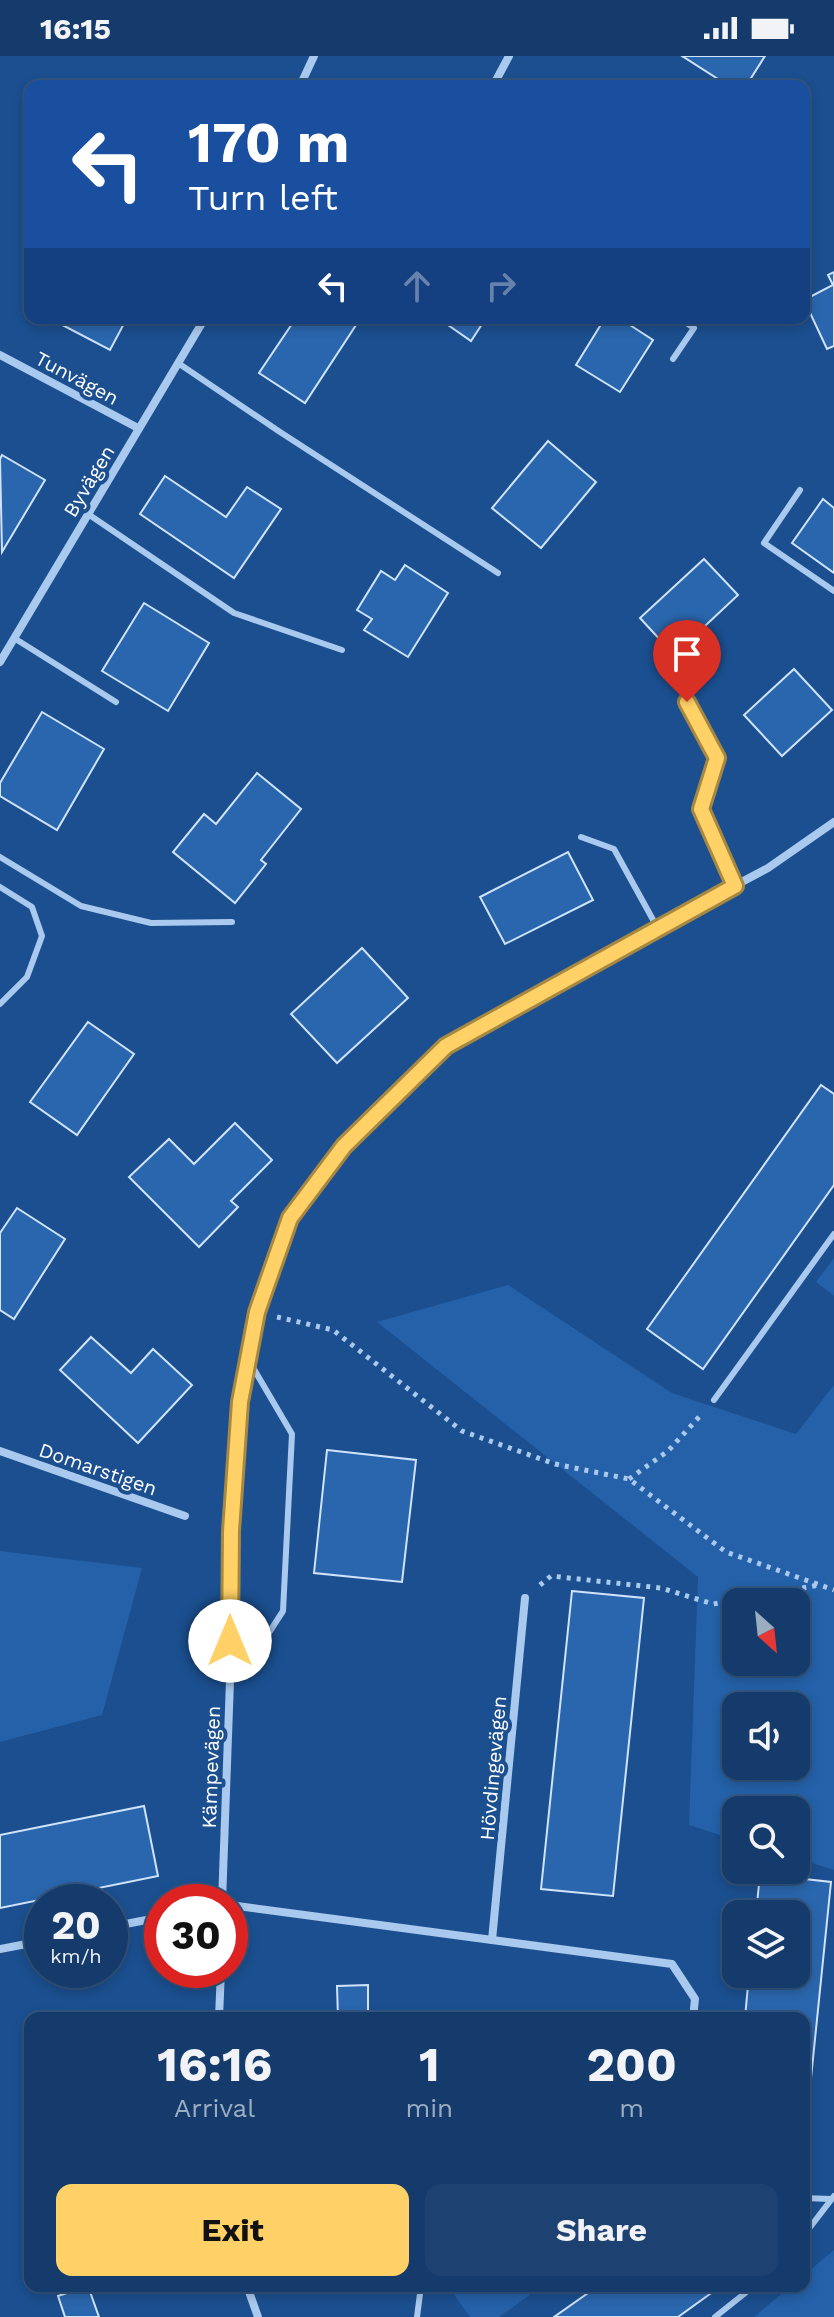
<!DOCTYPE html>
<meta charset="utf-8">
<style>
:root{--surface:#143b6b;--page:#1d4271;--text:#f1f3f6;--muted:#9dadc1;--line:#33557e;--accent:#ffd166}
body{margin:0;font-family:"Work Sans",sans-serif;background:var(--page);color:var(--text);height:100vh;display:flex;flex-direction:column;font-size:30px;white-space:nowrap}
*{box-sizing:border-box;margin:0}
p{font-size:26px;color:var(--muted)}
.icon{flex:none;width:44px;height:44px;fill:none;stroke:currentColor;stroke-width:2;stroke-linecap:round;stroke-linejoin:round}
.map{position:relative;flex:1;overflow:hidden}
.sheet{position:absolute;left:24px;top:1956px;width:786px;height:280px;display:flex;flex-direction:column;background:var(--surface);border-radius:16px;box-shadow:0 4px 12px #0003,0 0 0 2px var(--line)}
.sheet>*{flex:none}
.banner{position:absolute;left:24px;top:24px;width:786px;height:244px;border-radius:16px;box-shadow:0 4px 12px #0003,0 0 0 2px var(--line);background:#1a4fa0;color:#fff;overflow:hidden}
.needle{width:52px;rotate:153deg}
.tools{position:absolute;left:722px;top:1532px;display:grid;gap:16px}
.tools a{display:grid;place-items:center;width:88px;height:88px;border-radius:16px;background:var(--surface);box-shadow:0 4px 12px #0003,0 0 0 2px var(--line);font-size:40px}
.speed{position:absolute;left:24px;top:1828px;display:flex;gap:16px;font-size:40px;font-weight:700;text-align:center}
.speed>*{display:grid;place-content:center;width:104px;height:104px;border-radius:50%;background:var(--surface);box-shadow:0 4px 12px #0003,0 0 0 2px var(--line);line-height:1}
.speed small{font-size:20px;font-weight:400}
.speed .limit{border:12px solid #d22;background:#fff;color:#111}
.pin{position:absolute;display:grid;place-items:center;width:68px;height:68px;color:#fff;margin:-82px -34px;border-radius:50% 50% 50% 0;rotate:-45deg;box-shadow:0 0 8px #0007}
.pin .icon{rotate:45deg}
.me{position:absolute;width:88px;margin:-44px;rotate:0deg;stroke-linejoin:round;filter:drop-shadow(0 0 6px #0008)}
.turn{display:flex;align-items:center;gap:28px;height:168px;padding:0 32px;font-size:36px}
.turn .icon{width:104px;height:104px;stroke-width:2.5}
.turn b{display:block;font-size:56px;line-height:68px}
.lanes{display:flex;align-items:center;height:76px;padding:0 32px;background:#0003;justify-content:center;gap:40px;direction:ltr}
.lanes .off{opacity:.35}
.eta{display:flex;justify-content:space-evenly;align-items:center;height:136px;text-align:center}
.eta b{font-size:48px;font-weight:700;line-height:56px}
.cta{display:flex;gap:16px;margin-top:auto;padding:16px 32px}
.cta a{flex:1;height:92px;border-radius:16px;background:var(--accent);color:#111;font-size:32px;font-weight:700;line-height:92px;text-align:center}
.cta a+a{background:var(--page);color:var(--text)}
.status{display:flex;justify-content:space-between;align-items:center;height:56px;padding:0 40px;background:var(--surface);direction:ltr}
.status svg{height:22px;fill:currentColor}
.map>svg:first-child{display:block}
.green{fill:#2461a8;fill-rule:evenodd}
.building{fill:#2a66ad;stroke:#cfe3fa;stroke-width:2}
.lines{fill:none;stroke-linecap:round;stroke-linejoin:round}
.path{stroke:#a9c9ee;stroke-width:5;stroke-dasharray:4 6;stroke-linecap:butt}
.lane{stroke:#a9c9ee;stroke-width:6}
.street{stroke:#a9c9ee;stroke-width:8}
.route-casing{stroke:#a68842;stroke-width:20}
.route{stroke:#ffd166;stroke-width:14}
.labels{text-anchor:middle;stroke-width:8;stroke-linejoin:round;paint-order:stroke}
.street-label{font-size:20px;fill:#fff;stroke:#1b4f8f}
</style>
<div class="status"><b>16:15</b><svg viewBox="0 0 49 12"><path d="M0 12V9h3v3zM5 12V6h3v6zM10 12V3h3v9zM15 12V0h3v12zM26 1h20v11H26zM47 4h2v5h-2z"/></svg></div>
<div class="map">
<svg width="834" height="2261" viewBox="0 0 834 2261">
<rect width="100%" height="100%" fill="#1b4f8f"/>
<g class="green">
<polygon points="834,1202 834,1240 816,1226"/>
<path d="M508,1229L672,1337L796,1378L834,1329V1814L796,1802V1754H736V1784L689,1769L698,1521L377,1266ZM736,1546H796V1606H736ZM736,1650H796V1710H736Z"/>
<polygon points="0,1495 142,1512 102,1659 0,1686"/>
<polygon points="834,2194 834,2261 754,2261 791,2230 804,2230 804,2219"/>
<polygon points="462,2230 536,2230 538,2233 499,2261 470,2261 453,2237"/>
</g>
<g class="building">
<polygon points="682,0 765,0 746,30 729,30"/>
<polygon points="834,216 834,290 827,293 804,244 833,229 828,219"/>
<polygon points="49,262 127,262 110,294"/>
<polygon points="296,262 352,262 358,266 305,347 259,317"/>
<polygon points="438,262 486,262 471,285"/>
<polygon points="605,262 619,262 653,284 620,336 576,309"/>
<polygon points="548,385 596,426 541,492 492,452"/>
<polygon points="2,399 45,424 2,496 0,403"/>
<polygon points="165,420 226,461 247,431 281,453 234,522 140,458"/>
<polygon points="823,443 834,452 834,517 792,487"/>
<polygon points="704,503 738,539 674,599 640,562"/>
<polygon points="405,509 448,537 408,601 364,574 372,563 357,554 381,515 395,524"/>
<polygon points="144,547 209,587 168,655 102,615"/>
<polygon points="794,613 832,654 782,700 744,659"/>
<polygon points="42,656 104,693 57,774 0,740 0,727"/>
<polygon points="257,717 301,753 261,804 266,808 235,847 173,796 204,758 216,768"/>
<polygon points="568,796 593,844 505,888 480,841"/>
<polygon points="362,892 408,942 337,1007 291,958"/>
<polygon points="88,966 134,998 77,1079 30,1046"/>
<polygon points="821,1029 834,1038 834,1129 703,1313 647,1273"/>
<polygon points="235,1067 272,1104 231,1145 238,1151 199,1191 129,1121 169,1083 194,1108"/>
<polygon points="17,1152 65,1183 14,1263 0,1254 0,1177"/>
<polygon points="91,1281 131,1317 153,1293 192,1329 138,1387 60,1314"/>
<polygon points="327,1394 416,1404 402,1526 314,1517"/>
<polygon points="572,1535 644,1542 613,1840 541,1833"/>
<polygon points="144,1750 158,1820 0,1852 0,1779"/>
<polygon points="760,1818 831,1826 804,2091 804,1962 745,1962 749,1918 796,1918 796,1858 756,1858"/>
<polygon points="368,1929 368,1962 338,1962 337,1930"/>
<polygon points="88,2230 99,2261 65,2261 58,2240"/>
<polygon points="598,2230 721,2230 678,2261 554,2261"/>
</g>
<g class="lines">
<g class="path">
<polyline points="277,1261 333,1274 462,1375 555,1408 629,1423 726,1496 834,1534"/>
<polyline points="629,1423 668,1395 700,1360"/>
<polyline points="540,1529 551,1520 661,1532 713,1548 819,1529"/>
</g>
<g class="lane">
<polyline points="673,303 694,272 679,262"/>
<polyline points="178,307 280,376 498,517"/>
<polyline points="800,434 764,487 834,535"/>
<polyline points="88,458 234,557 342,594"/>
<polyline points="14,582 116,646"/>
<polyline points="673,619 717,702 701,753 735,830"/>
<polyline points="581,781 614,793 657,871"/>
<polyline points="0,801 81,850 151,867 232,866"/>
<polyline points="0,831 32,851 42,880 27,921 0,948"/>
<polyline points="714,1344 834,1178"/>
<polyline points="230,1613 261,1589 283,1555 292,1378 248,1303"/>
<polyline points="804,2142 831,2143"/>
<polyline points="804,2179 834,2140"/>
<polyline points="417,2261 421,2230"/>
<polyline points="715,2261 754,2230"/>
</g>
<g class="street">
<polyline points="300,30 314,0"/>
<polyline points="493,30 509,0"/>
<polyline points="0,299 138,372"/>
<polyline points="0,606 205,262"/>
<polyline points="0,1395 185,1460"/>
<polyline points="222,1846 230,1625 231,1475 240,1346 257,1256 290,1162 344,1090 446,990 657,871 768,812 834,766"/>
<polyline points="230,1849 672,1908 695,1943 693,1962"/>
<polyline points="110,1871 162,1861"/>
<polyline points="492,1884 525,1542"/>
<polyline points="0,1893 42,1885"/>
<polyline points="219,1962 221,1914"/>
<polyline points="247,2230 258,2261"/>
</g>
</g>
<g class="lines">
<g class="route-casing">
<polyline id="route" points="230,1585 231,1475 240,1346 257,1256 290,1162 344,1090 446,990 735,830 701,753 717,702 687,646"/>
</g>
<use href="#route" class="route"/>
</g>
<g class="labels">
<g class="street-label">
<text transform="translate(77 322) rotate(28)" y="7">Tunvägen</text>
<text transform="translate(89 425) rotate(-59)" y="7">Byvägen</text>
<text transform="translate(98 1413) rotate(19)" y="7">Domarstigen</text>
<text transform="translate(211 1711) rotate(-88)" y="7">Kämpevägen</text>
<text transform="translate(493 1712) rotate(-85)" y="7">Hövdingevägen</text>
</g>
</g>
</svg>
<div class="tools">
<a><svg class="needle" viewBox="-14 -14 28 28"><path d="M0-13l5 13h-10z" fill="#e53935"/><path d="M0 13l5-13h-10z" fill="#9dadc1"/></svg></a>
<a><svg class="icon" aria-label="sound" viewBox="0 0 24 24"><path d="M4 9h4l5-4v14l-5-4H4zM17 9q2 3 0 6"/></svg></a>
<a><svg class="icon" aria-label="search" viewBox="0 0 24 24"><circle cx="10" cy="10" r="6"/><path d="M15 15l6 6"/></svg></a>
<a><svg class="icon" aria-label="layers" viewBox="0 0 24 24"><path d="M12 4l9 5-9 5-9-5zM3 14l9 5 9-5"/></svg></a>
</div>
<div class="speed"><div>20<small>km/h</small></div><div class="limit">30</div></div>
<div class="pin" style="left:687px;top:646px;background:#d93025"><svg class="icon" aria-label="arrive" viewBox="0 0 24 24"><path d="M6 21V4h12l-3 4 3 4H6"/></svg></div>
<svg class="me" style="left:230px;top:1585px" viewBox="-20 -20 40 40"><circle r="19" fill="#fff"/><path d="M0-13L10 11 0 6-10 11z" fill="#ffd166"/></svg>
<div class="banner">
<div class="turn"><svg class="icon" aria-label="left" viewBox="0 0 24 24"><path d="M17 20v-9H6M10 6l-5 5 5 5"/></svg><div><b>170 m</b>Turn left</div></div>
<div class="lanes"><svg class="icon" aria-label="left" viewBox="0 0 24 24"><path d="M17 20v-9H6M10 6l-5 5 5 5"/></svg><svg class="icon off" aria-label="ahead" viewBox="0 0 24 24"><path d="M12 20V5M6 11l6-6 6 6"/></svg><svg class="icon off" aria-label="right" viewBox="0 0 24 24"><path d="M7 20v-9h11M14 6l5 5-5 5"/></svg></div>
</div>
<section class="sheet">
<div class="eta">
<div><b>16:16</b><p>Arrival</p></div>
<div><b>1</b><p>min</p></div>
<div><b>200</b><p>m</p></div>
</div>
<div class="cta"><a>Exit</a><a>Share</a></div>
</section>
</div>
